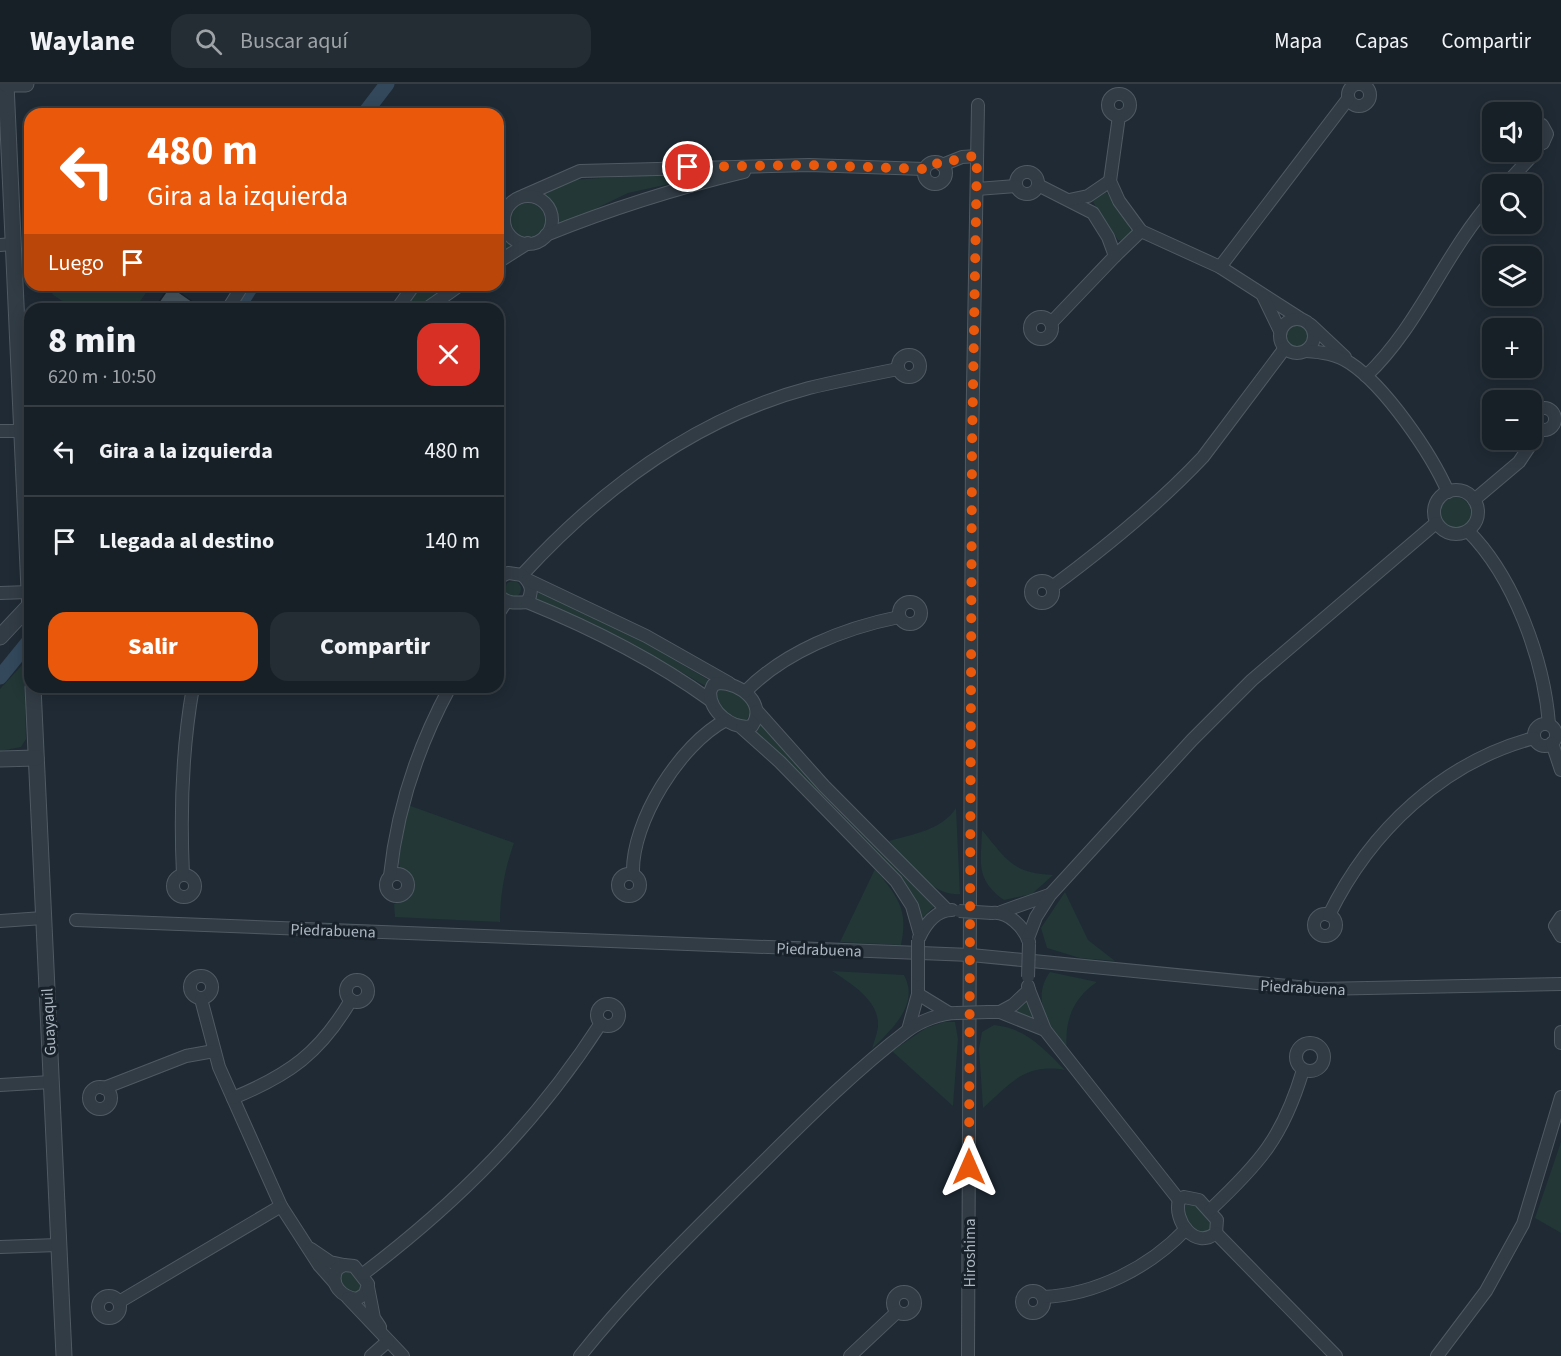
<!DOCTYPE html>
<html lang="es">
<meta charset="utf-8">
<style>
:root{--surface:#172027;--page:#242d33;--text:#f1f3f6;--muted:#9ea3a7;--line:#363e44;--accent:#ea580c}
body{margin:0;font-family:"Source Sans 3",sans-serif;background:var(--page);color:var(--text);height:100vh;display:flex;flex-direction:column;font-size:22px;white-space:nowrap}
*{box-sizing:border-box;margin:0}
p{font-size:20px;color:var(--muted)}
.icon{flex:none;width:33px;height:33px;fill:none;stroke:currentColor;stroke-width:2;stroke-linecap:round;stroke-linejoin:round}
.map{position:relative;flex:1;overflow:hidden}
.sheet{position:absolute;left:24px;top:219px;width:480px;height:390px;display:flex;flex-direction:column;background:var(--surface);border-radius:18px;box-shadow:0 3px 15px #0003,0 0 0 2px var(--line)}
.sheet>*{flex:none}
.banner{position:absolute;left:24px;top:24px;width:480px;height:183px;border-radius:18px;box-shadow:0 3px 15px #0003,0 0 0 2px var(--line);background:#ea580c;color:#fff;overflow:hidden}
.fabs{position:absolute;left:1482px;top:18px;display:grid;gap:12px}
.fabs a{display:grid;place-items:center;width:60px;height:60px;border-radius:12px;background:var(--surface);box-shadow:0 3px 15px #0003,0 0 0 2px var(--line);font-size:30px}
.pin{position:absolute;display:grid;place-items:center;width:51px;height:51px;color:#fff;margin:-26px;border:3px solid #fff;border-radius:50%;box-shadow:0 2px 6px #0007}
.me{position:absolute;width:66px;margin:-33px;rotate:0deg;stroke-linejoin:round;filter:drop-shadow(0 0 4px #0008)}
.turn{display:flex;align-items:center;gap:21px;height:126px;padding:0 24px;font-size:27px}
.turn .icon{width:78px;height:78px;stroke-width:2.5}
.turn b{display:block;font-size:42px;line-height:51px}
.then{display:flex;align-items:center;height:57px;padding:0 24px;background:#0003;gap:12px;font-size:22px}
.round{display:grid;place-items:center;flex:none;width:63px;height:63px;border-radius:18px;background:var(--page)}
.summary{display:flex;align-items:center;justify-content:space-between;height:102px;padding:0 24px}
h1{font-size:36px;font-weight:800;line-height:45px}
.action{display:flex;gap:12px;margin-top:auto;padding:12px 24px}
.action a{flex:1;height:69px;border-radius:18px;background:var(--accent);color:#fff;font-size:24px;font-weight:800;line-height:69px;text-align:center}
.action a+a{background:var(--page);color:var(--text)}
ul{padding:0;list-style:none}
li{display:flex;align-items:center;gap:18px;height:90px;padding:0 24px;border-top:2px solid var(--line)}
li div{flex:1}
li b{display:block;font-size:22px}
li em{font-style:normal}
header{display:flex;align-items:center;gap:36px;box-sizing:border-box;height:84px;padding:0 30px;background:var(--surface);border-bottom:2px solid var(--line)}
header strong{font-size:28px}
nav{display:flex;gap:33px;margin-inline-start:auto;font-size:21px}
.search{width:420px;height:54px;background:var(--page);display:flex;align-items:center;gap:15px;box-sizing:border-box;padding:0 21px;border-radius:18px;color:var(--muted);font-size:22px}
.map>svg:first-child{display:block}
.green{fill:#223736}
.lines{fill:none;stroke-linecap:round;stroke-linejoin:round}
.canal{stroke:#33485b;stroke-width:15}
.building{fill:#475560;stroke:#1a232b;stroke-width:1.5}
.minor-casing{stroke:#505a63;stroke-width:14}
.tertiary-casing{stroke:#505a63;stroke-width:17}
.minor{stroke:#323c45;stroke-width:12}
.tertiary{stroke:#323c45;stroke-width:15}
.minor-bridge-casing{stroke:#505a63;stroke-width:14;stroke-linecap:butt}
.minor-bridge{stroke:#323c45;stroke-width:12}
.route{stroke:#ea580c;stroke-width:10;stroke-dasharray:0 18}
.labels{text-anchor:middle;stroke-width:6;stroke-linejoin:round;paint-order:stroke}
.street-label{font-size:16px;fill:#acb7c2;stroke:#182129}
</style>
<header>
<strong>Waylane</strong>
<div class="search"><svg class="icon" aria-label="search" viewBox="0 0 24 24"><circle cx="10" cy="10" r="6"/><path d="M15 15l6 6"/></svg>Buscar aquí</div>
<nav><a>Mapa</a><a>Capas</a><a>Compartir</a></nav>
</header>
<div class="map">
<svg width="1561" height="1272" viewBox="0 0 1561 1272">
<rect width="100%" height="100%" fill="#1f2a34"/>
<g class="green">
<path d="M658,90H715L628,109L556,144C556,128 552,120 540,110L572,96Z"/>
<path d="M1101,107L1106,108C1116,119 1125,133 1131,147L1123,157L1118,156L1093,118Z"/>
<circle cx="528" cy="136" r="17"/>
<polygon points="498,138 504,151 516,162 498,172"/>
<polygon points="58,201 151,201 135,225 74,225 52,210"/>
<polygon points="423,201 448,201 416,225 404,225"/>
<circle cx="1296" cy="252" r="12"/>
<circle cx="1455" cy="429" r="16"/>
<circle cx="513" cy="505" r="8"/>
<polygon points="539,508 635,553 712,598 707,603 631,559 536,514"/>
<polygon points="24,579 26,655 21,663 0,667 0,605"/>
<path d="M725,603L743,613L751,627L747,635L742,638C727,631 717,624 716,607Z"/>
<polygon points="760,640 902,791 935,822 922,834 900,795 752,647"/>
<path d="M405,720L514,759C505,784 500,811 500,838L395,833L394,820L410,814L413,795L400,783L397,775Z"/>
<path d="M956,724L960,810C931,813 908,777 889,757C913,750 942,746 956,724Z"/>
<path d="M982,746C1006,775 1013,790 1053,791L1032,810L1004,816C975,795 981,779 982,746Z"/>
<path d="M875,785C897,812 909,825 901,861L840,858Z"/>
<polygon points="1065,808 1088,856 1115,877 1080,874 1047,864 1041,844"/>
<path d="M832,887L904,891C920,920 892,945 872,965C874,957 878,948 878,941C879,916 850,899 832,887Z"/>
<path d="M1050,888L1097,898C1072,915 1064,938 1067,967C1050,944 1030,915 1050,888Z"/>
<polygon points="1026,916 1036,938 1011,926"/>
<polygon points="944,938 955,938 958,955 953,1022 892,967 926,944"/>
<path d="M994,941C1026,944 1043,964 1065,986C1025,979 1011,999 983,1024L979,965L982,948Z"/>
<polygon points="1561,1058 1561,1149 1535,1134"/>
<polygon points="1183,1119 1197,1121 1213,1138 1210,1148 1197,1148 1186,1139"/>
<polygon points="353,1185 362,1197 360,1210 344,1206 338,1192 341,1188"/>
</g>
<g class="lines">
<g class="canal">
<polyline points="364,30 387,0"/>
<polyline points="237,225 252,201"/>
<polyline points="0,593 30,556"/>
</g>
</g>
<polygon class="building" points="170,202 203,225 154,225"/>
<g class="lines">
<g class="minor-casing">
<g id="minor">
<circle cx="1359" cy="11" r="11"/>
<circle cx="1119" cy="21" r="11"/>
<polyline points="1119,32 1110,97 1119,117 1141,147"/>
<polyline points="1532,40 1542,41 1547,50 1543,59 1532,61"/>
<circle cx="935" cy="89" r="11"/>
<polyline points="942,81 962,73 977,72"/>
<circle cx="1027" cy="99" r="11"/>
<polyline points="1506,100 1530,74 1536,62"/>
<polyline points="1038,101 1093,129 1108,153 1115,172 1141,147 1220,183 1301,235"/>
<polyline points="977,105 1016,102"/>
<polyline points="523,112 580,87 809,81 924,85"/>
<circle cx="528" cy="136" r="24"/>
<polyline points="1069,116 1088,112 1110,97"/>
<path d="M546,151C613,124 673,105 744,88"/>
<polyline points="0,161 13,160"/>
<polyline points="498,178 528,159"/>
<polyline points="1220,183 1348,15"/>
<polyline points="1263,212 1280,247"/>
<polyline points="228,225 243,201"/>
<polyline points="397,225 414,201"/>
<polyline points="426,225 460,201"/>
<circle cx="1041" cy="244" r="11"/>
<circle cx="1297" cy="252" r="17"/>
<polyline points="1051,239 1115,172"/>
<polyline points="1311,241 1345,273"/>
<path d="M1306,267C1322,268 1336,270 1350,279C1385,302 1431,369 1448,408"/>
<circle cx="909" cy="282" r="11"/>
<path d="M1366,292C1419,242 1444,170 1492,116"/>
<circle cx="1544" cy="335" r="11"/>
<polyline points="0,347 30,347"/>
<circle cx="1456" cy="428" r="22"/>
<polyline points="1474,416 1519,378 1541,345"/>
<path d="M1468,447C1514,493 1544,576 1549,640"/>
<path d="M522,491C600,406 696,334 809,304C838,297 868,291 898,285"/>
<path d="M498,494L508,489L522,491C531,499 534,507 527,518C514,519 508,520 498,511"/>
<polyline points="528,496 646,552 729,599"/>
<circle cx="1042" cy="508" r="11"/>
<path d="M1052,503C1106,463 1157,422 1203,373L1285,264"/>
<polyline points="0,509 29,508"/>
<circle cx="910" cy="529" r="11"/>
<path d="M527,518C591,544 653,575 710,616"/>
<polyline points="498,530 506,518"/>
<path d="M719,599C741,599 767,620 752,642C732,646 710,628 710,608L713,601Z"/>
<path d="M745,608C784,568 844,544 899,533"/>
<polyline points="757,627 824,702 947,826"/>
<circle cx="1545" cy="651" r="11"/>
<polyline points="742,644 780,678 896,797 912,822 920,850"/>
<polyline points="1552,659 1561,686"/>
<circle cx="629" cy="801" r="11"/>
<circle cx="397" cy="801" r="11"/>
<path d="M633,790C631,738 680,660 726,636"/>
<circle cx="184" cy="802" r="11"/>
<path d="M183,791C180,727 182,665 193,603"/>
<path d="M390,792C397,724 418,662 450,603"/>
<polyline points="1001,828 1049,811"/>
<path d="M992,829C1008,827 1024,843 1029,858"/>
<circle cx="1325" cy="841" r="11"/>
<path d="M1329,831C1370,747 1443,678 1534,654"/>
<polyline points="1561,833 1555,842 1561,852"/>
<polyline points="76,836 971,871 1319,905 1561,900"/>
<polyline points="0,837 43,834"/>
<path d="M919,854C925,841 936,826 952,826"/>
<polyline points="1028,854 1036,833 1050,811 1192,656 1252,596 1436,439"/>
<polyline points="918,891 918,910 949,929"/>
<circle cx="201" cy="903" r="11"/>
<circle cx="357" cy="907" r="11"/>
<polyline points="201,915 219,983 281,1122 319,1181 335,1199"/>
<circle cx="608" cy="931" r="11"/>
<polyline points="988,928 1000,928 1045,946 1029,906"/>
<polyline points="1000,928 1013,921 1029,906 1028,902"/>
<polyline points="908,946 918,910"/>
<polyline points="1045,946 1179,1116"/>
<polyline points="1561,948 1561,959"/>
<circle cx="1310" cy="973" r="14"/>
<polyline points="0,1001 51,998"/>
<circle cx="100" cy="1014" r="11"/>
<polyline points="104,1004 186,972 214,967"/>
<path d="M233,1014C289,991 320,969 351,916"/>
<path d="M1184,1113L1199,1116L1217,1136L1216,1149C1195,1166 1173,1137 1179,1116Z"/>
<path d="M1210,1126C1260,1079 1283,1053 1303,986"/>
<polyline points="1216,1149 1336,1272"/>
<polyline points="0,1163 58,1161"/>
<polyline points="311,1165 330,1178 344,1181"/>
<path d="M344,1181L354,1182L368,1200L365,1210L357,1215C342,1213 329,1201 337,1185Z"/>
<path d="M363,1190C458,1118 536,1040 601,939"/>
<polyline points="368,1203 374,1234 380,1243"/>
<circle cx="1033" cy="1218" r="11"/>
<circle cx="904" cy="1219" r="11"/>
<circle cx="109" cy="1223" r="11"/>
<path d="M1043,1213C1096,1211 1150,1183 1186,1145"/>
<polyline points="348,1214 403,1272"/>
<polyline points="119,1218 281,1122"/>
<polyline points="371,1272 388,1257"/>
<path d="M580,1272C629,1210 686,1155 742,1099C794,1048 849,991 907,947C920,937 941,929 957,929"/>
<polyline points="850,1272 897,1228"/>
<polyline points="968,1272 972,362 978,21"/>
<polyline points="1437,1272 1486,1207 1523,1140 1561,1013"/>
</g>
</g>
<g class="tertiary-casing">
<g id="tertiary">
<polyline points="6,0 30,528"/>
<polyline points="6,0 26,0"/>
<polyline points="0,553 30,521"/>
<polyline points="33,603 64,1272"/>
<polyline points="0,675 36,674"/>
</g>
</g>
<use href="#minor" class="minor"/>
<use href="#tertiary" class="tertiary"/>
<g class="minor-bridge-casing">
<g id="minor-bridge">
<polyline points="959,827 992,829"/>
<polyline points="918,891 918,856"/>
<polyline points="1028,893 1029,860"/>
<polyline points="957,929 988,928"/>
</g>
</g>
<use href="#minor-bridge" class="minor-bridge"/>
</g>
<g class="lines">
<polyline class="route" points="688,83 809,81 924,85 932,78 942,81 962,73 977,72 972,362 969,1083"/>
</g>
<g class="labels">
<g class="street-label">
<text transform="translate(333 846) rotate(2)" y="6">Piedrabuena</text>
<text transform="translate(819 865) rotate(2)" y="6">Piedrabuena</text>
<text transform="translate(1303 903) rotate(3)" y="6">Piedrabuena</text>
<text transform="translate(48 938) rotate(-93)" y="6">Guayaquil</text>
<text transform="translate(969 1169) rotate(-90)" y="6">Hiroshima</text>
</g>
</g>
</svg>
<div class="fabs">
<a><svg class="icon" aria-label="sound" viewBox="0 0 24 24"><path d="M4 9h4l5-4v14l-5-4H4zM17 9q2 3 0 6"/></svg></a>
<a><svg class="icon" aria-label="search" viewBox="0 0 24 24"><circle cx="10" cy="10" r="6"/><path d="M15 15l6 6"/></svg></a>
<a><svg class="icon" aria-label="layers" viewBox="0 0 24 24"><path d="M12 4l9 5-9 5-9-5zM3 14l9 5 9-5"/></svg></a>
<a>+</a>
<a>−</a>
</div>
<div class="pin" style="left:688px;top:83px;background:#d93025"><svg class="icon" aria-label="arrive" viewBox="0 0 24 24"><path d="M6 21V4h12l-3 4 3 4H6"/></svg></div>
<svg class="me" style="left:969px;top:1083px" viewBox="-20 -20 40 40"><path d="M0-17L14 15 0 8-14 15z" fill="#ea580c" stroke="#fff" stroke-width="4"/></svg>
<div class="banner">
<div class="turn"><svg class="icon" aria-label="left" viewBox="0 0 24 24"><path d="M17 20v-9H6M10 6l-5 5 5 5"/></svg><div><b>480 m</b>Gira a la izquierda</div></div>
<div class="then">Luego<svg class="icon" aria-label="arrive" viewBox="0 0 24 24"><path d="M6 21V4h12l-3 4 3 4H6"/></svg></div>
</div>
<section class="sheet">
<div class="summary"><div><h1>8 min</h1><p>620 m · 10:50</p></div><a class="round" style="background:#d93025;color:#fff"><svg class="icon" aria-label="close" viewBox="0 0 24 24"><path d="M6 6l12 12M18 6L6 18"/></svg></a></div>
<ul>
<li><svg class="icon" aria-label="left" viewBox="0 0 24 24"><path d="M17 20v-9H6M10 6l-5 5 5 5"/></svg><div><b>Gira a la izquierda</b></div><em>480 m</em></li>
<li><svg class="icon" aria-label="arrive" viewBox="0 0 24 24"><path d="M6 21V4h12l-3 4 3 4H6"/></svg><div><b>Llegada al destino</b></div><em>140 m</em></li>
</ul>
<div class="action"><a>Salir</a><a>Compartir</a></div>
</section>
</div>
